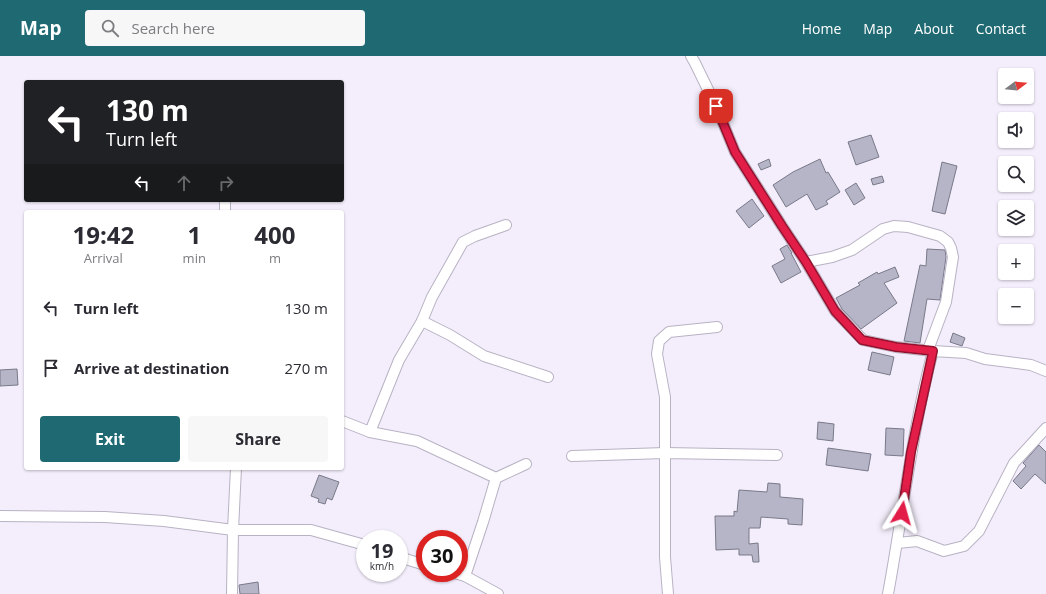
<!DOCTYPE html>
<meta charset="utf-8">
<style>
:root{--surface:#fff;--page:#f7f7f7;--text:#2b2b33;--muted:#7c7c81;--accent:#1e6972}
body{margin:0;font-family:"Open Sans",sans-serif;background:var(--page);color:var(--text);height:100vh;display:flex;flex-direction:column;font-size:15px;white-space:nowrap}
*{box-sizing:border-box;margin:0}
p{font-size:13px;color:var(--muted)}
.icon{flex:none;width:22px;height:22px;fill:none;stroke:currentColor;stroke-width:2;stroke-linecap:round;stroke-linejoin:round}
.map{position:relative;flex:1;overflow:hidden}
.drawer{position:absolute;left:24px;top:154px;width:320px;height:260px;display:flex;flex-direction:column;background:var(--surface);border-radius:4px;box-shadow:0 1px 3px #0004}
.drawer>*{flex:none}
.hud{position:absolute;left:24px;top:24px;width:320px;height:122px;border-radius:4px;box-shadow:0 1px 3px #0004;background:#202124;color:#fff;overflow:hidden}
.needle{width:26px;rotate:74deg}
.tools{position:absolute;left:998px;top:12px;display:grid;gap:8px}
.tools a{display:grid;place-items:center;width:36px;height:36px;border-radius:4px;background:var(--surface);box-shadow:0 1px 3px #0004;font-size:20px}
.speed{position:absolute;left:356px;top:474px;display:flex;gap:8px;font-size:20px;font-weight:700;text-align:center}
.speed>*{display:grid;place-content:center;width:52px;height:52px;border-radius:50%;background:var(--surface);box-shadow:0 1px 3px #0004;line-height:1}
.speed small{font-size:10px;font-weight:400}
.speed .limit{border:6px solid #d22;background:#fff;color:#111}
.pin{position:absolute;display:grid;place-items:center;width:34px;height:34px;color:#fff;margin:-17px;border-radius:8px;box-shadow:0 2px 6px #0006}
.me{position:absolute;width:44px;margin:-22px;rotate:8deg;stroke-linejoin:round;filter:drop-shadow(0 0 3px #0008)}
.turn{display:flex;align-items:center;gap:14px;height:84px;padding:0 16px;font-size:18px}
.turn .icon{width:52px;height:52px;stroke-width:2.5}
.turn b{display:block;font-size:28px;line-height:34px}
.lanes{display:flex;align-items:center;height:38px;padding:0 16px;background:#0003;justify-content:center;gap:20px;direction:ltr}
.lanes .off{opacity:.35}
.eta{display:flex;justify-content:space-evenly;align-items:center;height:68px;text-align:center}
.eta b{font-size:24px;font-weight:700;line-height:28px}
.primary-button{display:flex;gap:8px;margin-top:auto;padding:8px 16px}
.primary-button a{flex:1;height:46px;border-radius:4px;background:var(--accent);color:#fff;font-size:16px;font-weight:700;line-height:46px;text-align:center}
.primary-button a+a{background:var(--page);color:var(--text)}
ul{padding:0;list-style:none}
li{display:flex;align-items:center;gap:12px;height:60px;padding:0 16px}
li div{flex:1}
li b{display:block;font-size:15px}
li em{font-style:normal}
header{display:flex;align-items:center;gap:24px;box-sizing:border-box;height:56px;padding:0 20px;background:var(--accent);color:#fff}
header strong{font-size:19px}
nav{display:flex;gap:22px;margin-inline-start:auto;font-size:14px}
.search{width:280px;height:36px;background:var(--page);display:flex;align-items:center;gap:10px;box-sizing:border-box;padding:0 14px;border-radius:4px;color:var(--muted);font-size:15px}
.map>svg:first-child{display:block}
.building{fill:#b5b5c7;stroke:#787989}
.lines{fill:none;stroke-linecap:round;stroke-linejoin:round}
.street-casing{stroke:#b8b2c3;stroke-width:12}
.street{stroke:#fff;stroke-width:10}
.route-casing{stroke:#92132f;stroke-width:10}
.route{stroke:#e11d48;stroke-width:7}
</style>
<header>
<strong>Map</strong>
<div class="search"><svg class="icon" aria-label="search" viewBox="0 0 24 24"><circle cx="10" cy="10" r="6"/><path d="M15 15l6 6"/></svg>Search here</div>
<nav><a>Home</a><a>Map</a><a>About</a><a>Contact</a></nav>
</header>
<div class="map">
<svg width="1046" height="538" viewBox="0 0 1046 538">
<rect width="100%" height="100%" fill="#f4eefc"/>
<g class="building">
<polygon points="871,79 879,101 856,109 848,86"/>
<polygon points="769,103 771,110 761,114 758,108"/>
<polygon points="820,103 826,117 828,116 840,136 826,145 828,148 816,154 807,138 786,151 773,129 793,116"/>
<polygon points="942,106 957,110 945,158 932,155"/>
<polygon points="882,120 884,126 873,129 871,123"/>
<polygon points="856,127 865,142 854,149 845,134"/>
<polygon points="752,143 764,160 749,172 736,155"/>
<polygon points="787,189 792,197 791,197 801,216 781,227 772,210 785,203 780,193"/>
<polygon points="927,193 945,194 946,201 940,244 927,243 920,287 904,285 920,209 926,210"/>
<polygon points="895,211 899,221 884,227 897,247 861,273 842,253 836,242 860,229 858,227 877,216 878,218"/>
<polygon points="953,277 965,282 962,290 950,286"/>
<polygon points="872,296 894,301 890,319 868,314"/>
<polygon points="17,313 18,329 0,330 0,314"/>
<polygon points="818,366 834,368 833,385 817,383"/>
<polygon points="886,372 904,373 903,400 885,399"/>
<polygon points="1039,389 1046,396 1046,428 1035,418 1021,433 1013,425 1026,410 1023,407"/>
<polygon points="828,392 871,398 868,415 826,409"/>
<polygon points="319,419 339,426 332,444 327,442 325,448 318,446 319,443 311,440"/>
<polygon points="768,427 780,428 780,441 803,443 802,469 788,468 788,463 761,461 760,472 749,472 749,488 758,487 759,506 753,506 752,499 739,499 739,493 716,494 715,460 734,460 734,455 737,456 739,434 767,436"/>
<polygon points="258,526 259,538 240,538 239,529"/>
</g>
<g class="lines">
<g class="street-casing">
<g id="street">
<polyline points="691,0 695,7 716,50 735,96 782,170 806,206 835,255 863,284 896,291 933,295"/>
<polyline points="225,144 225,156"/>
<polyline points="806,206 832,201 852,194 883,173 894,170 908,171 940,180 948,186 951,192 953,201 946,246 928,294"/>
<polyline points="422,265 450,279 484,300 548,321"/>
<polyline points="342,365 370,376 417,385 496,422 526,408"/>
<polyline points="370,376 399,304 422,265 432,241 463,186 475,180 506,169"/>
<polyline points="572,400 665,397 777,399"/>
<polyline points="236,412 233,474 311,474 365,489"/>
<polyline points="0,460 105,461 164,465 233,474 232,538"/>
<polyline points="898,487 917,485 944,495 964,490 979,475 1014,407 1046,372"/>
<polyline points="399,501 425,509"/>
<polyline points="454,517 465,520 498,538"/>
<polyline points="465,520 483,466 496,422"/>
<polyline points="668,538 665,501 665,341 657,298 659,285 669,276 717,271"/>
<path d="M888,538C903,457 912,375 933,295L966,297L985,303L1031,309L1046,315"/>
</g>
</g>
<use href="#street" class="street"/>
</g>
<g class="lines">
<g class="route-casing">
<polyline id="route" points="716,50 735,96 782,170 806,206 835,255 862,284 896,291 933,295 911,396 902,457"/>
</g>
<use href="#route" class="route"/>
</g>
</svg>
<div class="tools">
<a><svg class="needle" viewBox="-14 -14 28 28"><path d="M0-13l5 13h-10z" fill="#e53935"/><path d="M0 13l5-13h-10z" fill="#7c7c81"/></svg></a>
<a><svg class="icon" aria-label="sound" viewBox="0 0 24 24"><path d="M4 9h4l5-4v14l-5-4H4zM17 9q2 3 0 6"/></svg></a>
<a><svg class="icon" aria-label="search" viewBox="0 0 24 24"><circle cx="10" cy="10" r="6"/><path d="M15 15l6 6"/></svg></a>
<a><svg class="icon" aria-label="layers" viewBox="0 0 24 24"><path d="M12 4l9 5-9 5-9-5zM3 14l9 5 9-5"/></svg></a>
<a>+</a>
<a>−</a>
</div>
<div class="speed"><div>19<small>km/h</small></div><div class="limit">30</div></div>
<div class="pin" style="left:716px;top:50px;background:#d93025"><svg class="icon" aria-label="arrive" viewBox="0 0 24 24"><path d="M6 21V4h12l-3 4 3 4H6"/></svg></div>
<svg class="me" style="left:902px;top:457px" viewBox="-20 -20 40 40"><path d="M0-17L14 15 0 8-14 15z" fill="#e11d48" stroke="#fff" stroke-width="4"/></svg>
<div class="hud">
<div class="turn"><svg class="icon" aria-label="left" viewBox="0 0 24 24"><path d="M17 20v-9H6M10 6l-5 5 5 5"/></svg><div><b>130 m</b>Turn left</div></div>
<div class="lanes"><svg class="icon" aria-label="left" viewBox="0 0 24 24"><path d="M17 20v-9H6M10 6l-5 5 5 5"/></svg><svg class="icon off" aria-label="ahead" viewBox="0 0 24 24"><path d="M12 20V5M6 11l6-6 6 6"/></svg><svg class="icon off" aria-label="right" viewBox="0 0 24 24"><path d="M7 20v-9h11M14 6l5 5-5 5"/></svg></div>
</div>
<section class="drawer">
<div class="eta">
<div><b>19:42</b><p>Arrival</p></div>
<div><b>1</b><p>min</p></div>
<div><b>400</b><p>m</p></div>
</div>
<ul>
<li><svg class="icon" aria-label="left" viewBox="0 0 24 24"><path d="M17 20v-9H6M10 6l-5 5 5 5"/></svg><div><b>Turn left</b></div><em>130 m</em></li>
<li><svg class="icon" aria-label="arrive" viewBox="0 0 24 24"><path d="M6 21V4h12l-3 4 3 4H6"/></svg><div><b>Arrive at destination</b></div><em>270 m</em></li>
</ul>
<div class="primary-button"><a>Exit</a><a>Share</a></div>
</section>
</div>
